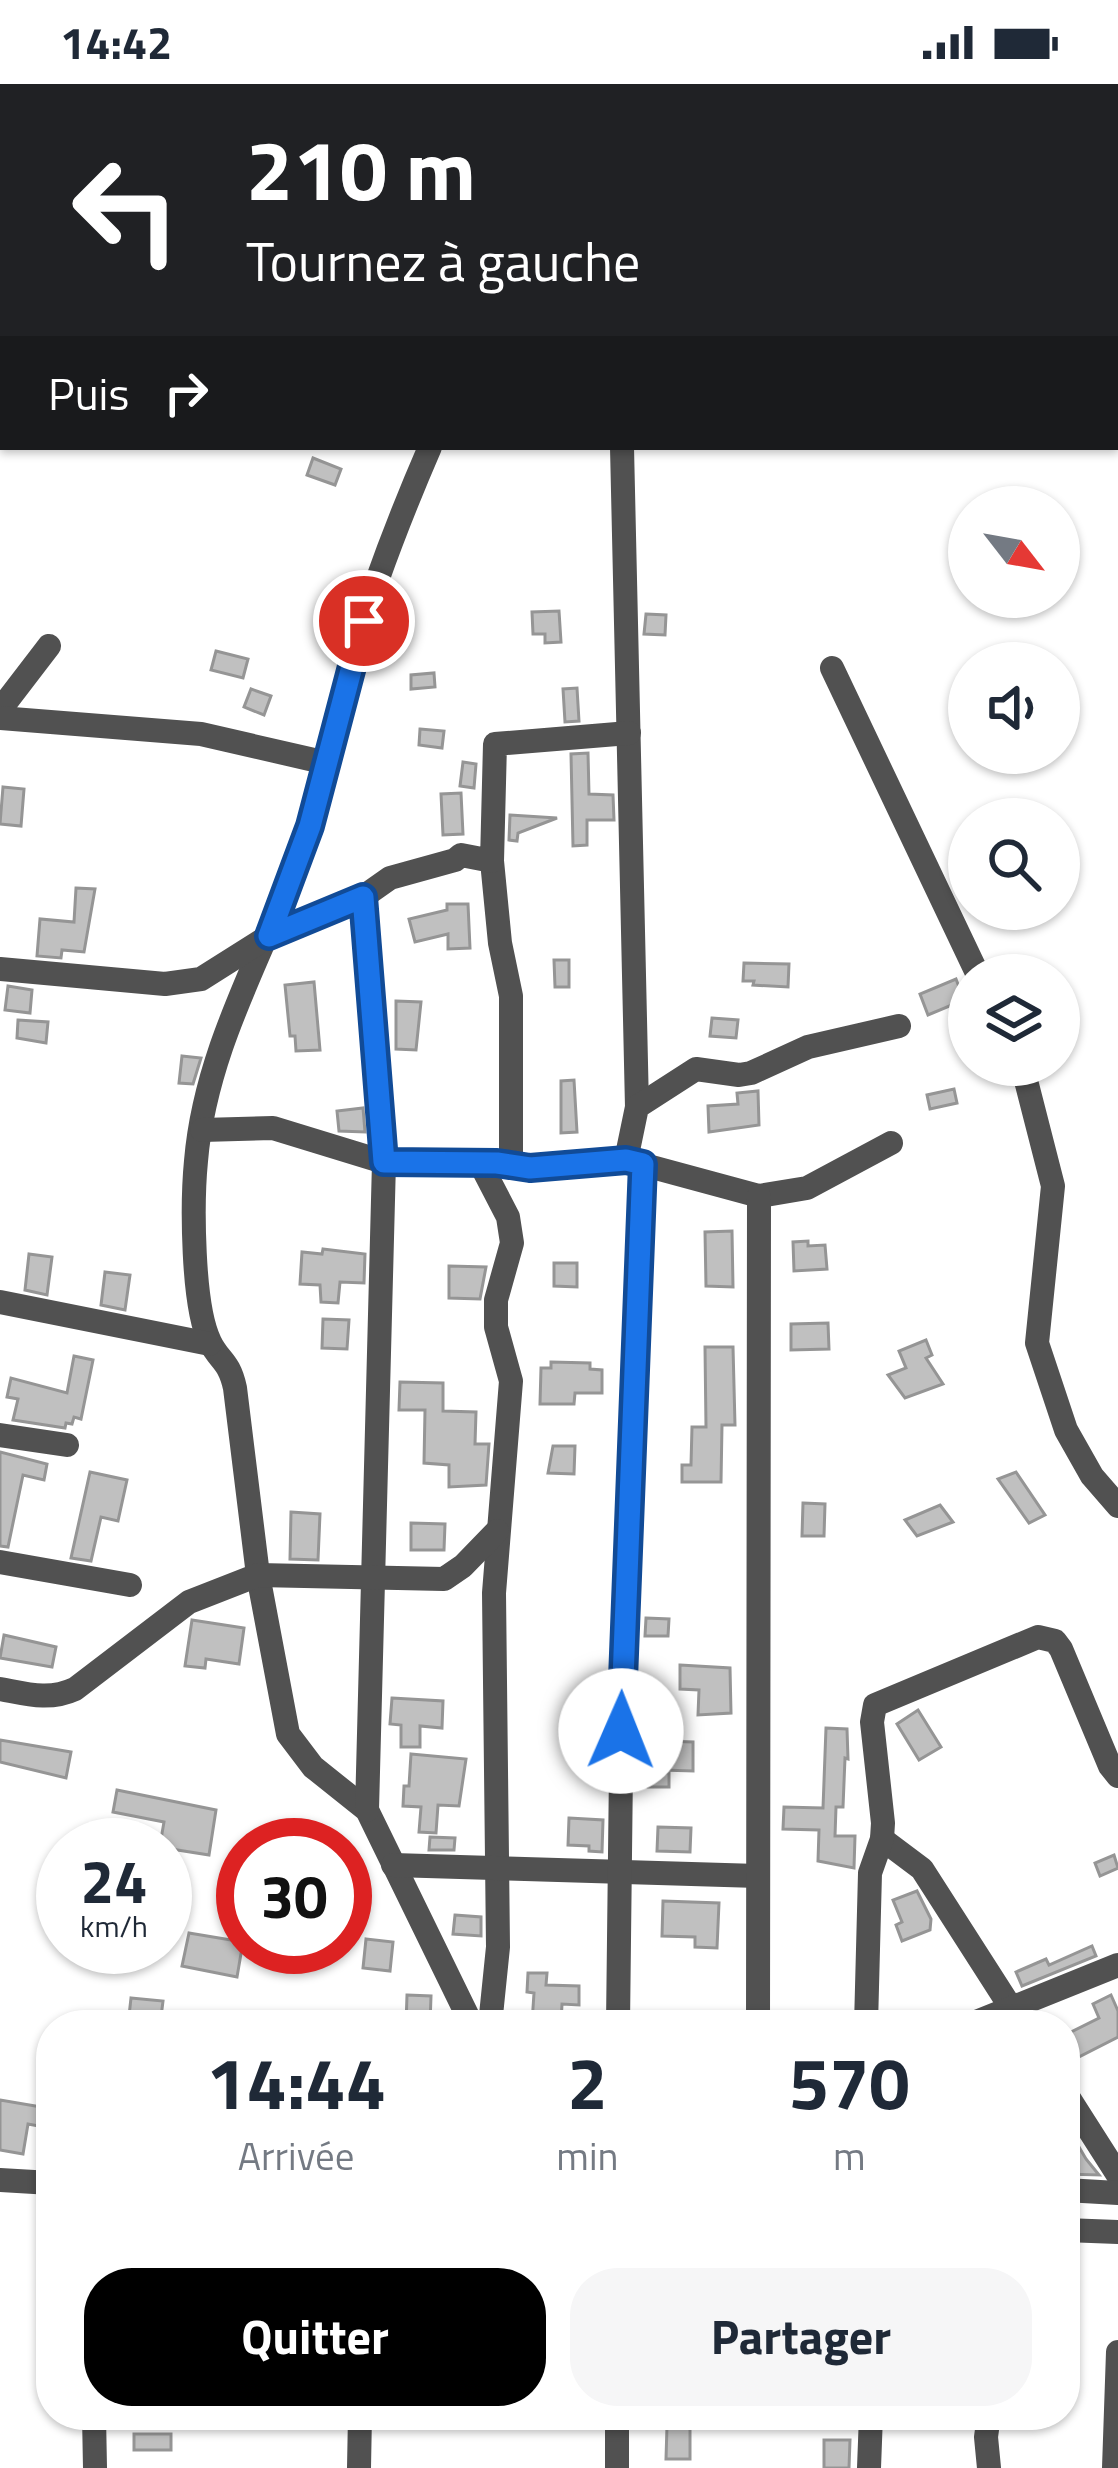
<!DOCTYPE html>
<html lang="fr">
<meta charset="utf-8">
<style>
:root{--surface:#fff;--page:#f6f6f7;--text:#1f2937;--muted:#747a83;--accent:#000}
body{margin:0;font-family:"Titillium Web",sans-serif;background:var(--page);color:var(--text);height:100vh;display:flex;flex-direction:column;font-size:45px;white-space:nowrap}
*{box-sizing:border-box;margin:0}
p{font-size:39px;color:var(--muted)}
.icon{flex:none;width:66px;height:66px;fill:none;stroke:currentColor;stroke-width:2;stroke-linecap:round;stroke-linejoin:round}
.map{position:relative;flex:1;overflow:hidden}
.sheet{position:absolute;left:36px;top:1926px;width:1044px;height:420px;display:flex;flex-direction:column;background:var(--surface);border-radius:48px;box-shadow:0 3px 9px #0004}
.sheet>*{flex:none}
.hud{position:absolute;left:0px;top:0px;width:1119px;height:366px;box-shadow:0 3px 9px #0004;background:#202124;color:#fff;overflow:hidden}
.needle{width:78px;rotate:121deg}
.controls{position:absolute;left:948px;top:402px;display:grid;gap:24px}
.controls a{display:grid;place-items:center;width:132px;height:132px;border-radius:50%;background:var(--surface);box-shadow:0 3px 9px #0004;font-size:60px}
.speed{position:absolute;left:36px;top:1734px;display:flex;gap:24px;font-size:60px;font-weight:700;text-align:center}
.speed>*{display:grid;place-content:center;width:156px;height:156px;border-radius:50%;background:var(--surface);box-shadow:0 3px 9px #0004;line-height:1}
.speed small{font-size:30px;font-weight:400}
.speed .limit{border:18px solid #d22;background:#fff;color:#111}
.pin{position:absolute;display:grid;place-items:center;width:102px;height:102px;color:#fff;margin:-51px;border:6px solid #fff;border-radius:50%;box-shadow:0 3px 12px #0007}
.me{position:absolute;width:132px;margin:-66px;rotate:1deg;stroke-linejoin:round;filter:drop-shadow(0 0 9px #0008)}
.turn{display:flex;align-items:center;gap:42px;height:252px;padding:0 48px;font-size:54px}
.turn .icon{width:156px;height:156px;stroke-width:2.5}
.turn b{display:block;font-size:84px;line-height:102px}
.then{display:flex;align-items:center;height:114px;padding:0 48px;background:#0003;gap:24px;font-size:45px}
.eta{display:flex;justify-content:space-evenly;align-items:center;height:204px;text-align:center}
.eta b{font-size:72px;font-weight:700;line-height:84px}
.action{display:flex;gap:24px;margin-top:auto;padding:24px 48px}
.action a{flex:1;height:138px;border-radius:48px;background:var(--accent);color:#fff;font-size:48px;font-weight:700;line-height:138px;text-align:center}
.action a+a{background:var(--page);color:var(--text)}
.status{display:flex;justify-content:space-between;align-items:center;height:84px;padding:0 60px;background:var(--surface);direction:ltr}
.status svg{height:33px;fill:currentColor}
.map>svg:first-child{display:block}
.building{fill:#c0c0c0;stroke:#959595;stroke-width:3}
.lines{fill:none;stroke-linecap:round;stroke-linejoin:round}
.minor{stroke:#515151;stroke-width:24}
.route-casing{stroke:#114b97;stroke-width:30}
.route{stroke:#1a73e8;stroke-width:21}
</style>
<div class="status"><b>14:42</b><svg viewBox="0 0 49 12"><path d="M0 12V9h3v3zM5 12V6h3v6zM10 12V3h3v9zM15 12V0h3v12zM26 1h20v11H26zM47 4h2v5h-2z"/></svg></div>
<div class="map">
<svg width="1118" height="2384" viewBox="0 0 1118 2384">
<rect width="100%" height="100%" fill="#fff"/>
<g class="building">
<polygon points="313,374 341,385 335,401 307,391"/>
<polygon points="559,527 561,558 545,559 545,550 533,550 532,528"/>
<polygon points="646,530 666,531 665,551 644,550"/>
<polygon points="216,567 248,575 243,594 211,586"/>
<polygon points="434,589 435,603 411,605 411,591"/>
<polygon points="577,604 579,637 565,638 563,605"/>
<polygon points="251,605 271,612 264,631 244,623"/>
<polygon points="420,645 444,647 442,664 419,661"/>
<polygon points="588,669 589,710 613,711 614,736 587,736 587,761 573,762 571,670"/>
<polygon points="463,678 476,680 474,704 460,702"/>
<polygon points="3,703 24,705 21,742 0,740"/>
<polygon points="461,709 463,750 443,751 441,710"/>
<polygon points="510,731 557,734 518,749 517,757 509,756"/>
<polygon points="76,804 95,805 84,868 62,866 61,874 37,872 40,835 74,838"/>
<polygon points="447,820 468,820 470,864 448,865 448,850 415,858 409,835 447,826"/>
<polygon points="554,876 569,876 569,903 555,903"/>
<polygon points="744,879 789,880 788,903 753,901 754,897 743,897"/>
<polygon points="956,895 964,916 928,931 920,910"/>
<polygon points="314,898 320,966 296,967 295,952 290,952 285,901"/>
<polygon points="8,902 32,906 30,929 5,926"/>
<polygon points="396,917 421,918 416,966 396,965"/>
<polygon points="712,934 738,936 736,954 710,952"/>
<polygon points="18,936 48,938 46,959 17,954"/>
<polygon points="182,972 201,974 193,1000 179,999"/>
<polygon points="574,996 577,1048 561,1049 561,997"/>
<polygon points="954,1005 957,1019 930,1025 927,1011"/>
<polygon points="758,1007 759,1041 709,1048 708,1022 738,1020 737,1009"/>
<polygon points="363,1024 365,1048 339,1047 337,1027"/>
<polygon points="732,1147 733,1203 706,1202 705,1148"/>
<polygon points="808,1157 808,1162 825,1161 827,1185 794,1187 793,1158"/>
<polygon points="323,1165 365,1170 364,1199 340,1198 338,1219 321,1218 320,1201 300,1200 302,1168 322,1170"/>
<polygon points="29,1170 52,1173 47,1211 25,1206"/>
<polygon points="554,1179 577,1179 577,1203 554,1202"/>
<polygon points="449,1182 486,1183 480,1215 449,1214"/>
<polygon points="105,1188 130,1191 125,1226 101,1221"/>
<polygon points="323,1235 349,1236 347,1265 322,1264"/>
<polygon points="828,1239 829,1265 791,1266 791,1240"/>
<polygon points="926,1256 932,1271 926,1274 943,1300 905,1314 888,1291 906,1284 899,1267"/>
<polygon points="705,1263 733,1263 735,1341 722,1341 721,1398 682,1398 682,1381 691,1381 692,1343 706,1343"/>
<polygon points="74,1272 93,1276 81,1335 74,1333 72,1340 66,1339 65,1344 13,1336 18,1315 7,1313 11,1294 67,1309"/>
<polygon points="551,1278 590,1279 590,1285 602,1286 602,1309 575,1309 574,1320 540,1320 541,1284 551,1284"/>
<polygon points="400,1298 443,1299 443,1327 476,1328 475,1360 489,1360 486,1401 449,1403 449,1381 424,1379 425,1326 399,1326"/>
<polygon points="553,1362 575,1362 574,1390 548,1389"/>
<polygon points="0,1368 47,1380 44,1396 23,1391 8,1463 0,1462"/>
<polygon points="90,1388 127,1396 118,1437 101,1433 91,1477 71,1474"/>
<polygon points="1016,1388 1045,1431 1029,1439 998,1395"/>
<polygon points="803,1419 825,1420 824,1452 802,1452"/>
<polygon points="940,1421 953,1438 917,1452 905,1436"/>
<polygon points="291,1428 320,1430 318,1476 290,1475"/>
<polygon points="411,1439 445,1440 444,1466 411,1466"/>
<polygon points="646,1534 669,1535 668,1552 645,1552"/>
<polygon points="192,1536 244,1544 239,1580 206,1575 205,1584 185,1582"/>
<polygon points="4,1551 56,1563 52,1583 0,1574"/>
<polygon points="680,1581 730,1584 731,1629 698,1631 699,1606 680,1605"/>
<polygon points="392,1614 443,1617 442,1644 420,1642 420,1663 401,1663 401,1641 390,1640"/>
<polygon points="918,1626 941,1663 919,1676 897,1640"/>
<polygon points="826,1644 847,1645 848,1675 845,1674 843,1723 836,1723 835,1752 855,1752 854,1784 818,1777 819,1746 783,1745 784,1723 823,1724"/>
<polygon points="0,1656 71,1668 66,1694 0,1678"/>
<polygon points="663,1657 693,1658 693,1687 662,1686"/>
<polygon points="411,1670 466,1675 459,1722 438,1721 436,1749 419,1748 421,1723 403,1722 404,1702 409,1702"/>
<polygon points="648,1688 669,1689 669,1703 648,1703"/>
<polygon points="117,1706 216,1726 209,1771 165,1764 160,1761 164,1738 113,1728"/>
<polygon points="569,1734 603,1736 602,1768 589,1767 589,1762 568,1761"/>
<polygon points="658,1743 691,1744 690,1768 657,1767"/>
<polygon points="430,1753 455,1754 454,1766 429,1766"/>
<polygon points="1114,1771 1118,1784 1100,1792 1095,1779"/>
<polygon points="917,1807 931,1835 930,1846 902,1857 896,1841 902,1838 893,1816"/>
<polygon points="663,1817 719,1819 717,1864 695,1863 695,1853 662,1852"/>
<polygon points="455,1831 481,1833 481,1852 453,1850"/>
<polygon points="189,1849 243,1858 237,1893 182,1882"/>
<polygon points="366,1855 393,1858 390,1887 363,1884"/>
<polygon points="1092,1862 1096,1872 1022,1902 1016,1888 1046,1875 1049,1881"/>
<polygon points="528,1889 547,1889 546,1901 579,1902 579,1921 562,1920 561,1940 532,1939 534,1909 527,1908"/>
<polygon points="407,1911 431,1912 430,1941 406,1941"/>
<polygon points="1111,1911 1118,1927 1118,1953 1065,1980 1065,1951 1099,1934 1093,1920"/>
<polygon points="131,1914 163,1917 160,1941 128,1941"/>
<polygon points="0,2016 47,2024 44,2043 28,2040 23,2070 0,2066"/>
<polygon points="1065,2039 1086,2075 1099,2091 1065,2090"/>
<polygon points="667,2342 690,2342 690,2375 666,2375"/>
<rect x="134" y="2350" width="37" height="16"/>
<polygon points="824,2356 850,2356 849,2384 824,2384"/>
</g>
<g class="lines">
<g class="minor">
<path d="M430,363C401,430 375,497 354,567C337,625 329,686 310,744C272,856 206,957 196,1077C192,1118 192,1222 210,1258C219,1277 229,1276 235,1304L258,1491L288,1650L313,1683L367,1726L472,1941"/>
<polyline points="622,363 637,1023"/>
<polyline points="832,584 978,891"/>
<polyline points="0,626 49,562"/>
<polyline points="0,634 201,650 327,679"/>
<polyline points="492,777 500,859 511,912 511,1083"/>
<polyline points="363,813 384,1078 367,1726"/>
<polyline points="0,885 165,900 201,895 269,852 363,813 390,794 455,776 461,771 492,777 495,660 629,649"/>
<polyline points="1022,981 1053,1102 1037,1259 1066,1346 1092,1392 1118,1422"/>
<polyline points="202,1046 273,1044 384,1078 497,1079 530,1084 626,1076 759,1112 807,1104 891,1059"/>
<polyline points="626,1076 637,1023 696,985 739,991 751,989 808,963 899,942"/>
<polyline points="480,1079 508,1133 512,1159 496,1216 496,1243 511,1297 494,1509 498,1863 490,1941"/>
<polyline points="0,1218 210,1260"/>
<polyline points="0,1351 67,1361"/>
<polyline points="0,1478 130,1501"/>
<path d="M0,1605C27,1610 49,1617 75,1605L189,1518L258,1491L444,1495L463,1482L497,1447"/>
<polyline points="882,1755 922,1785 1022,1941"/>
<polyline points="393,1781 758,1792"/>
<polyline points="618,1941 622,1600 643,1080"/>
<polyline points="758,1941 759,1112"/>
<polyline points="866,1941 870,1789 882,1755 883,1739 872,1638 875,1621 1038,1553 1055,1557 1061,1565 1110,1682 1118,1692"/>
<polyline points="969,1941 1118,1881"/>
<polyline points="1065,2008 1118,2091"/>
<polyline points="0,2096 51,2099"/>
<polyline points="1065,2106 1118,2109"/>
<polyline points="1065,2146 1118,2148"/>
<polyline points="94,2331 95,2384"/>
<polyline points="617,2331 617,2384"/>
<polyline points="359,2384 360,2331"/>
<polyline points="869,2384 871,2331"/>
<polyline points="989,2384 986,2353 989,2331"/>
<polyline points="1114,2384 1118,2268"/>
</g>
</g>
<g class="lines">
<g class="route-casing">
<polyline id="route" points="364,537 310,742 269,852 363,813 384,1078 497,1079 530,1084 626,1076 643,1080 621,1647"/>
</g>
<use href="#route" class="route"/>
</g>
</svg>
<div class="controls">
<a><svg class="needle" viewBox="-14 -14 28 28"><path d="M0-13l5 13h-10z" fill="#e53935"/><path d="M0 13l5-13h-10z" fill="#747a83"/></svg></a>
<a><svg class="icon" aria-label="sound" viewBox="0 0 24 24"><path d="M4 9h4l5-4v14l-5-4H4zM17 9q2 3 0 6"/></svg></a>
<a><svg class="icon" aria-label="search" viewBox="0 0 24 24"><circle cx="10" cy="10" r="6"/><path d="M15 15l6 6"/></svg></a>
<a><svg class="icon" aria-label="layers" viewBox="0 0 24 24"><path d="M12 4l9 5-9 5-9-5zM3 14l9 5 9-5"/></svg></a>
</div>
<div class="speed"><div>24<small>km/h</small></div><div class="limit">30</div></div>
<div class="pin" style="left:364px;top:537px;background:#d93025"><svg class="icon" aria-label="arrive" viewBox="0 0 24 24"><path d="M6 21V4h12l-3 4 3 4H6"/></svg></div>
<svg class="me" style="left:621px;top:1647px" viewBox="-20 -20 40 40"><circle r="19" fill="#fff"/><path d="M0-13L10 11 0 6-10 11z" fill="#1a73e8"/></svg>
<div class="hud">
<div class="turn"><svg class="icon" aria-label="left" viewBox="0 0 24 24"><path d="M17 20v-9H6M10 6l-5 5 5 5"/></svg><div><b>210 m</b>Tournez à gauche</div></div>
<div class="then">Puis<svg class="icon" aria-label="right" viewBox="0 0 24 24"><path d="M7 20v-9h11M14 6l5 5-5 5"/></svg></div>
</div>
<section class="sheet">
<div class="eta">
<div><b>14:44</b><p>Arrivée</p></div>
<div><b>2</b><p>min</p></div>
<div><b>570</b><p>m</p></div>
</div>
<div class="action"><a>Quitter</a><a>Partager</a></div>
</section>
</div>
